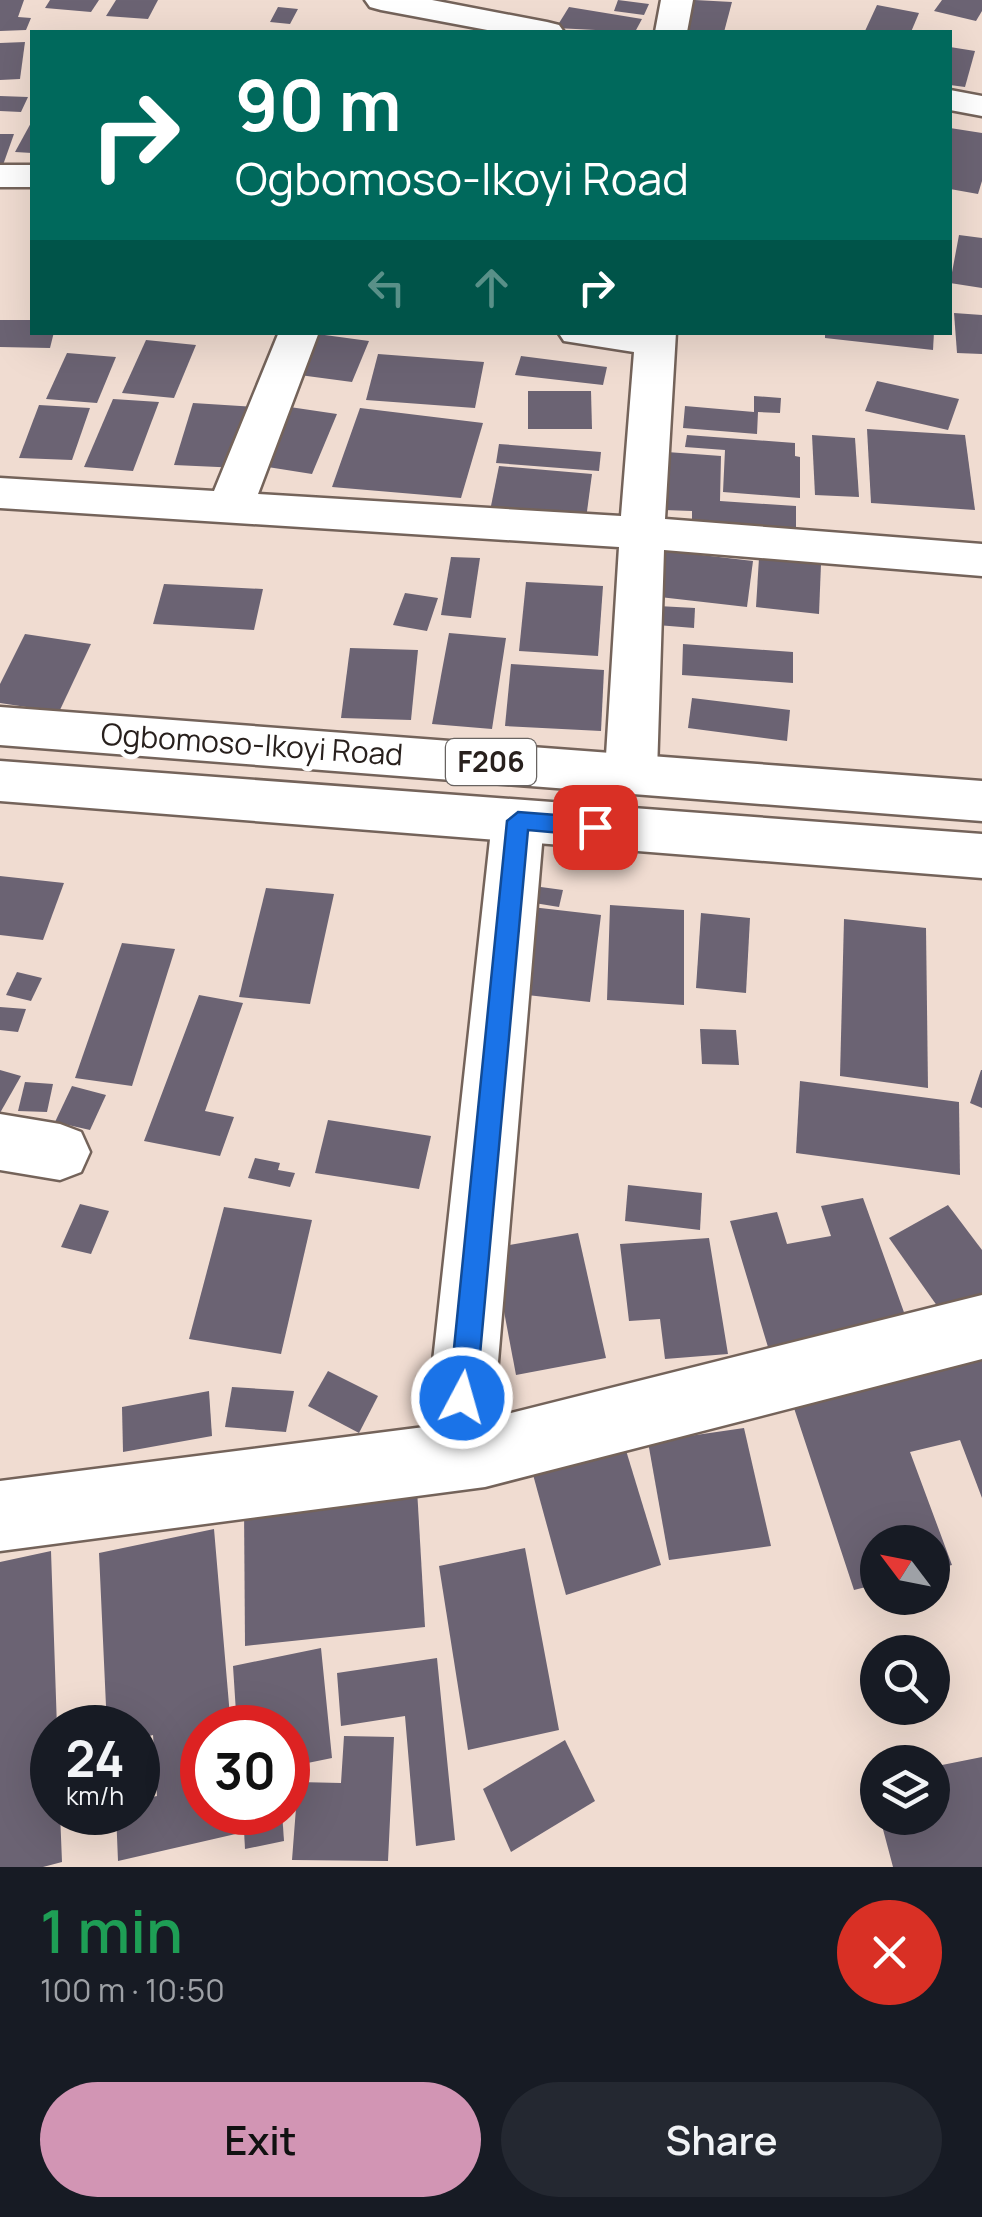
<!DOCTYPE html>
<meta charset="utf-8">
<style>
:root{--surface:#171b24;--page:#242831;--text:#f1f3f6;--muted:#9ea1a6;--accent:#d295b4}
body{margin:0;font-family:Manrope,sans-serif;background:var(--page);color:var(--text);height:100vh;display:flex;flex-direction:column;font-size:38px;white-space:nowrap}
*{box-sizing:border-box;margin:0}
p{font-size:32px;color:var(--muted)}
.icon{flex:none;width:55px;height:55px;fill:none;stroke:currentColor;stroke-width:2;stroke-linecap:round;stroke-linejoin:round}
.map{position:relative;height:1867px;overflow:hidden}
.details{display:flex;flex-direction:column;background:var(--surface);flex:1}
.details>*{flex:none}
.hud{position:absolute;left:30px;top:30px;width:922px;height:305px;border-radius:0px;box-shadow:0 10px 40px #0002;background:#00695c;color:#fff;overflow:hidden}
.needle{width:65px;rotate:302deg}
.buttons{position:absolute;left:860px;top:1525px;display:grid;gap:20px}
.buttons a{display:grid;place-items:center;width:90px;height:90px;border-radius:50%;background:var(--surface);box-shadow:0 10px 40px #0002;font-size:50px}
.speed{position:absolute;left:30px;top:1705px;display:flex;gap:20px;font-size:50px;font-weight:700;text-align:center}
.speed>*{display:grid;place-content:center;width:130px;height:130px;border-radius:50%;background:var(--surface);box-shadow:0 10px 40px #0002;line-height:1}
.speed small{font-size:25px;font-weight:400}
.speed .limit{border:15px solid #d22;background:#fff;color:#111}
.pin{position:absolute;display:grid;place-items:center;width:85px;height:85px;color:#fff;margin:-42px;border-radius:20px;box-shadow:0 5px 15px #0006}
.me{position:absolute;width:110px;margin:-55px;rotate:6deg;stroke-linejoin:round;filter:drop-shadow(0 0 8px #0008)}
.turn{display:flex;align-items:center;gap:35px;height:210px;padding:0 40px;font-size:45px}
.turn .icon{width:130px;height:130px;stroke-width:2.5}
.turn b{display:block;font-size:70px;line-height:85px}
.lanes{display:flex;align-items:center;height:95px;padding:0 40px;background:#0003;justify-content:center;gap:50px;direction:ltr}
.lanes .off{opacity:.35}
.round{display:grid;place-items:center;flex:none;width:105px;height:105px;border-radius:52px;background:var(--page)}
.summary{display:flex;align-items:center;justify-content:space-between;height:170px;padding:0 40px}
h1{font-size:60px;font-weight:600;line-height:75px;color:#1e9e55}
.action{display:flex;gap:20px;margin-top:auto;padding:20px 40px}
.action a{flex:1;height:115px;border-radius:60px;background:var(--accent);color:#111;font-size:40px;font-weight:600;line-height:115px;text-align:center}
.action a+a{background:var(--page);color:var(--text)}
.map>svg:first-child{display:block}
.building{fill:#6b6373}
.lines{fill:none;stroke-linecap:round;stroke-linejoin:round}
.minor-casing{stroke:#74635a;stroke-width:5}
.major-casing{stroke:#74635a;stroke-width:5}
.minor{fill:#fff;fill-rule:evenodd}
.major{fill:#fff;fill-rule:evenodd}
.route{fill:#1a73e8;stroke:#114b97;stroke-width:2.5}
.labels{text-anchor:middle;stroke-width:10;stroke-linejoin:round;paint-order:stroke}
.shield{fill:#fff;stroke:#686361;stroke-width:2.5}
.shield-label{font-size:28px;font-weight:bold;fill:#28201d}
.street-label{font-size:30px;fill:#28201d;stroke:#fff}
</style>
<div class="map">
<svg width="982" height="1867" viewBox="0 0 982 1867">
<rect width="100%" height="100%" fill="#f0dcd1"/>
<g class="building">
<polygon points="0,0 24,0 18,17 31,18 26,30 0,31"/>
<polygon points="50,0 99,0 91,12 45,8"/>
<polygon points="116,0 158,0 148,19 106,16"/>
<polygon points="618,0 649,4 644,15 614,11"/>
<polygon points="695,0 732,2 724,32 684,32"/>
<polygon points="942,0 982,0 982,11 976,21 934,11"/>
<polygon points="877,5 919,13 911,32 865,31"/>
<polygon points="278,7 298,9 290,24 270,22"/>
<polygon points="569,7 642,19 635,32 556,28"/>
<polygon points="25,42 20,79 0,80 0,43"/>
<polygon points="950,47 975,51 965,87 950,85"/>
<polygon points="0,96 28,97 21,112 0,111"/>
<polygon points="32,121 32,153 15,152"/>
<polygon points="950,128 982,133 982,181 978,194 950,189"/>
<polygon points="0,134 14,134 3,165 0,165"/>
<polygon points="959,235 982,238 982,288 950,283"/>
<polygon points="954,313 982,315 982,354 957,353"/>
<polygon points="0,320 32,320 32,332 54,332 50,348 0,347"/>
<polygon points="825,332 934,332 933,350 825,338"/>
<polygon points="310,333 369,341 352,382 292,374"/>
<polygon points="146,340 196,345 174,398 122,393"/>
<polygon points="67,353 116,357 97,403 46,399"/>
<polygon points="378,354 484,362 475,408 366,400"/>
<polygon points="521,356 607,367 603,385 515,375"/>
<polygon points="877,381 959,399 948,430 865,411"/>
<polygon points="528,391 591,391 592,429 528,429"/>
<polygon points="754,396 781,398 780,413 758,412 757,434 683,428 685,406 754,412"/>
<polygon points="113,399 159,402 133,471 84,467"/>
<polygon points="193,403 257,407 240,468 174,465"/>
<polygon points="39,405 90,408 72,460 19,458"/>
<polygon points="283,406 337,414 312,474 255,465"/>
<polygon points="360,408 483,423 461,498 332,487"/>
<polygon points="867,429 965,435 975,510 871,503"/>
<polygon points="687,435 795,443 795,456 800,457 800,498 723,492 725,450 685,447"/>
<polygon points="812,435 855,438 859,497 815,495"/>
<polygon points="499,444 601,452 599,471 496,463"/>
<polygon points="667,452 721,456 720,501 796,506 796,530 692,523 692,511 664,510"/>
<polygon points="499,466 592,474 586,519 490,511"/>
<polygon points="659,550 753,561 747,607 651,596"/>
<polygon points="451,557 480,558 471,618 441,615"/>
<polygon points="759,558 821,564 819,614 756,607"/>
<polygon points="526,582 603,586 598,656 519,651"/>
<polygon points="164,584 263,589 254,630 153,624"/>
<polygon points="405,593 438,598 427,631 393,625"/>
<polygon points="658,606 695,608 694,628 657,625"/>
<polygon points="449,633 506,638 492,729 432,724"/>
<polygon points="25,634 91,644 59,712 0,703 0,684"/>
<polygon points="683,644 793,652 793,683 682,675"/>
<polygon points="350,648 418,650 411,720 341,718"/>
<polygon points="511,664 604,670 601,731 505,726"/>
<polygon points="692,698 790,710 787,741 688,728"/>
<polygon points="0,876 64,883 43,940 0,935"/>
<polygon points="526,885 563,890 559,907 522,901"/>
<polygon points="266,888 334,894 310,1004 239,997"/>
<polygon points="610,905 684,910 684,1005 607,1000"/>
<polygon points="523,906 601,915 590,1002 509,993"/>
<polygon points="701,913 750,918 746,993 696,988"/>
<polygon points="844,919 926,928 928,1088 840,1076"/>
<polygon points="122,943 175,949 132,1086 75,1078"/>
<polygon points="17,972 42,978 31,1001 6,995"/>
<polygon points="199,995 243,1003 205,1111 234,1117 220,1156 144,1141"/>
<polygon points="0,1007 26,1009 18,1032 0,1030"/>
<polygon points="700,1029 736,1030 739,1065 702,1064"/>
<polygon points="0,1070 21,1076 0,1113"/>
<polygon points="981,1070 982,1070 982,1108 970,1103"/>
<polygon points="800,1081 959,1102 960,1175 796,1153"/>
<polygon points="25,1082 53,1084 47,1112 18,1111"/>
<polygon points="72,1086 106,1095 90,1130 55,1122"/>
<polygon points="328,1120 431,1136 419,1189 315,1173"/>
<polygon points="255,1158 280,1163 278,1170 295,1173 290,1187 248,1178"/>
<polygon points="628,1185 702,1193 700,1230 625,1221"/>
<polygon points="863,1198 910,1329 771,1357 730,1221 777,1212 787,1244 831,1236 821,1206"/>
<polygon points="80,1204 109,1211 91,1254 61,1247"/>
<polygon points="948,1205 982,1250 982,1296 945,1317 889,1238"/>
<polygon points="224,1207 312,1220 281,1354 189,1339"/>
<polygon points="578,1233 606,1358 516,1375 492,1248"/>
<polygon points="709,1238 728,1354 665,1359 660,1319 629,1321 620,1244"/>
<polygon points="982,1357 982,1498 960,1440 910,1452 952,1565 932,1570 932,1542 878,1542 878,1584 854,1590 792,1402"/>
<polygon points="328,1371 378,1396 359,1433 308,1406"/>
<polygon points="232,1387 294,1391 286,1432 225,1427"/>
<polygon points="209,1391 212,1436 123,1452 122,1407"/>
<polygon points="744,1428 771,1546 669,1560 648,1442"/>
<polygon points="621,1434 661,1565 566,1595 529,1460"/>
<polygon points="417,1489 425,1627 245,1646 244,1506"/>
<polygon points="214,1529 231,1728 202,1728 202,1812 238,1812 240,1833 118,1861 116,1812 138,1812 138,1800 157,1796 153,1735 138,1739 138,1728 107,1728 99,1553"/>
<polygon points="525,1548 559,1730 468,1750 439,1566"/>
<polygon points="51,1551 57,1728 52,1728 52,1812 60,1812 62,1862 43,1867 0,1867 0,1562"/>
<polygon points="321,1648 332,1758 288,1767 288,1728 237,1728 233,1666"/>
<polygon points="437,1658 455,1840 416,1846 405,1716 341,1726 337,1673"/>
<polygon points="344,1736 394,1737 388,1861 292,1860 298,1782 341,1783"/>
<polygon points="565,1740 595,1801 511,1852 483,1789"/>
<polygon points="982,1757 982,1867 893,1867 880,1818 932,1818 932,1767"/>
<polygon points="243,1812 282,1812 284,1841 245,1849"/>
</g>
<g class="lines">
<g class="minor-casing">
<g id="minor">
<polygon points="365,0 432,0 547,22 559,25 564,32 498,32 381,10 370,7"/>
<polygon points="661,0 693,0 687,32 655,32"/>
<polygon points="950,90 982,96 982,116 950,110"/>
<rect x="0" y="165" width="32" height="22"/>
<polygon points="279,332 319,332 258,494 621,516 634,352 564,341 558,332 676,332 665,519 982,544 982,576 664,550 657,772 649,786 631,792 613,786 605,772 619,547 0,508 0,478 214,491"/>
<polygon points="518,800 536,806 544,821 495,1397 503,1415 982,1295 982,1359 485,1487 0,1551 0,1481 440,1425 429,1398 492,821 500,806"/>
<polygon points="0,1114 60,1124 81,1132 90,1152 81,1172 60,1180 0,1170"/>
</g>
</g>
<g class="major-casing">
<g id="major">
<polygon points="0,707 982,781 982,821 0,745"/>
<polygon points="0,761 982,834 982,878 0,801"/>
</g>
</g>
<use href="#minor" class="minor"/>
<use href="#major" class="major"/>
</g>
<polygon class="route" points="518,812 595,818 606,827 595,836 528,830 476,1398 472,1408 462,1412 453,1408 449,1398 507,821"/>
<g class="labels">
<rect class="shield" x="446" y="739" width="90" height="46" rx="8"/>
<g class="shield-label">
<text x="491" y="772">F206</text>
</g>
<g class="street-label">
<text transform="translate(252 745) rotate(4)" y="10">Ogbomoso-Ikoyi Road</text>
</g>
</g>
</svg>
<div class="buttons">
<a><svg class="needle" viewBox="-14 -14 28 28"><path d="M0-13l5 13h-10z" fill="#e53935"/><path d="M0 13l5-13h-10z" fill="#9ea1a6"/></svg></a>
<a><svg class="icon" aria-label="search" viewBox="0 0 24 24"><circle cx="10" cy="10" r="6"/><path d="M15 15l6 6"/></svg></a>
<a><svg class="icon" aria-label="layers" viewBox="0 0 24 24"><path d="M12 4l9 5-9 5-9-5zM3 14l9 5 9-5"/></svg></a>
</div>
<div class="speed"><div>24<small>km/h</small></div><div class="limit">30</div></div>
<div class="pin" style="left:595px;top:827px;background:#d93025"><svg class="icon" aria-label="arrive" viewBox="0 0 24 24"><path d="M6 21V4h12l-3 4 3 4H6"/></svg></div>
<svg class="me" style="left:462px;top:1398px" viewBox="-20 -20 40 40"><circle r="17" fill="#1a73e8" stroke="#fff" stroke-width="3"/><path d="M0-11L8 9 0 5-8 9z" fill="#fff"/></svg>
<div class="hud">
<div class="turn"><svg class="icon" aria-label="right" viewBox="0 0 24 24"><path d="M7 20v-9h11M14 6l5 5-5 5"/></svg><div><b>90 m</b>Ogbomoso-Ikoyi Road</div></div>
<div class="lanes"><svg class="icon off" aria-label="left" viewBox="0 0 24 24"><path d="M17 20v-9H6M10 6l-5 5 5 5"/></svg><svg class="icon off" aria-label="ahead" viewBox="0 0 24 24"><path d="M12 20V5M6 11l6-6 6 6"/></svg><svg class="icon" aria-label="right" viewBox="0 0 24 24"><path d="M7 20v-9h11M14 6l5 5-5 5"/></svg></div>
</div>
</div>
<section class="details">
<div class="summary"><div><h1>1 min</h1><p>100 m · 10:50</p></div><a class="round" style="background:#d93025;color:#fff"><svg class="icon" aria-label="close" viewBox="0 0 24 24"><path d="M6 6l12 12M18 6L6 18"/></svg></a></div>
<div class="action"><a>Exit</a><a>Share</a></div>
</section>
